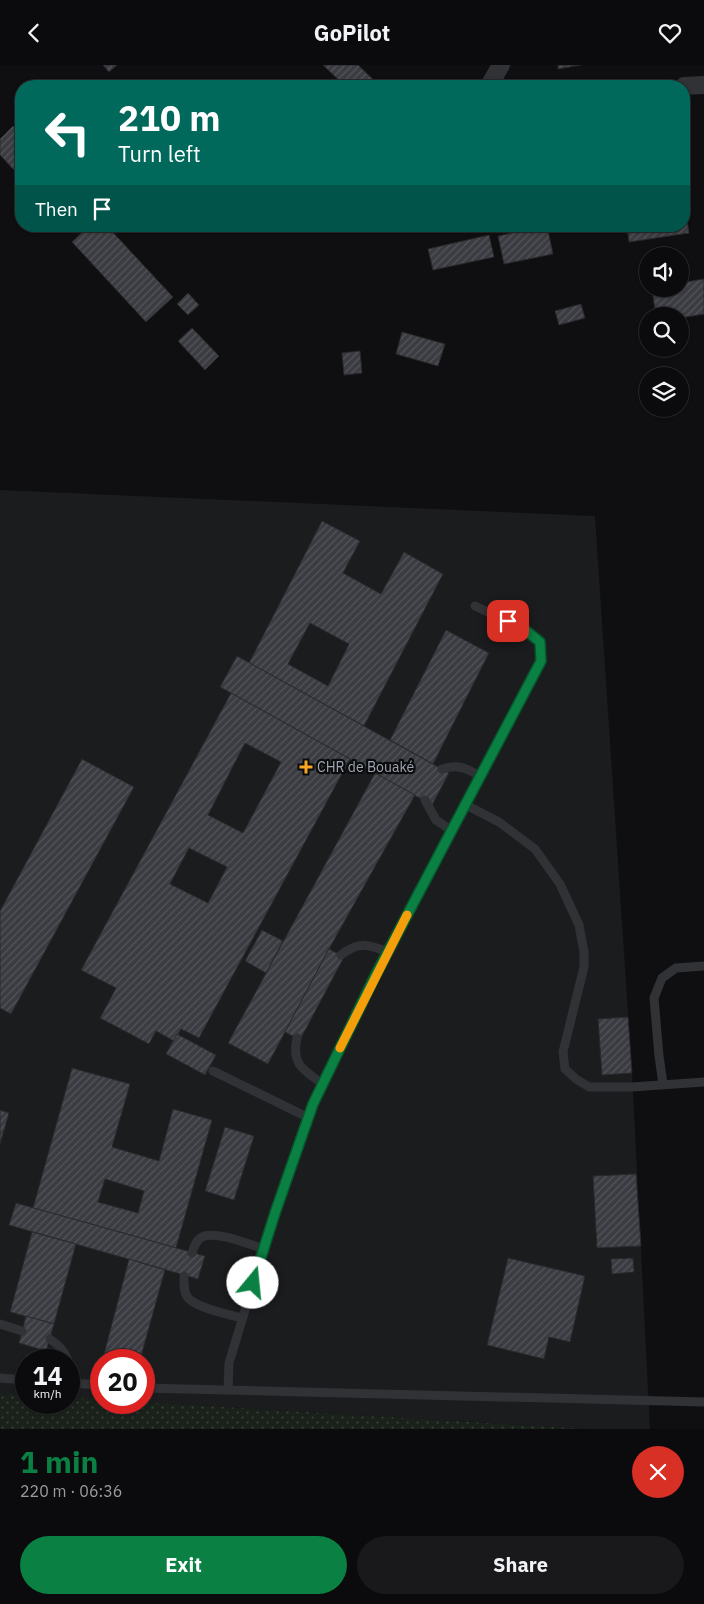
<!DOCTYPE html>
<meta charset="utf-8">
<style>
:root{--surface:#0b0b0d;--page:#19191b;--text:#f1f3f6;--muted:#9a9b9d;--line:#2b2b2e;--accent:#0b8043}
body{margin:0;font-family:"IBM Plex Sans",sans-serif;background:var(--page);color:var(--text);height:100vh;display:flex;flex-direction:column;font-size:19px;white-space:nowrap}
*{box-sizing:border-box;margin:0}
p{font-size:16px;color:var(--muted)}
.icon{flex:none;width:28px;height:28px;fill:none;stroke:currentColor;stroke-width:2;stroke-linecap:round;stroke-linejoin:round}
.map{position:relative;height:1364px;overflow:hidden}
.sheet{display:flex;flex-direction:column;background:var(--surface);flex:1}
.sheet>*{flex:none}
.hud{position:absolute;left:15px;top:15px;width:675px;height:152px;border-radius:20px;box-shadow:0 1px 4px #0004,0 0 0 1px var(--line);background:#00695c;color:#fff;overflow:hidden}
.controls{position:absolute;left:639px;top:182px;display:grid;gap:10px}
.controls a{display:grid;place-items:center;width:50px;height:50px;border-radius:50%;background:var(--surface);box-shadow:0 1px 4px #0004,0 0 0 1px var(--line);font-size:25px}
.speed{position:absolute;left:15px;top:1284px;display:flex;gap:10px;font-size:25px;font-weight:700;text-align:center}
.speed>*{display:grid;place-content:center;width:65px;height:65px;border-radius:50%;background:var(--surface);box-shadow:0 1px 4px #0004,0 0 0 1px var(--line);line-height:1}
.speed small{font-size:12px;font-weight:400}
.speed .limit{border:8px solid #d22;background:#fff;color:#111}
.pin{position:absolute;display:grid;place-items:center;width:42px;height:42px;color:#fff;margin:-21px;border-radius:10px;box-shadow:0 2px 8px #0006}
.me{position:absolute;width:55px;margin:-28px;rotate:17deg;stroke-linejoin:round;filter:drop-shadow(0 0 4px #0008)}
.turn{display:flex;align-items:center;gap:18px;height:105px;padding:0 20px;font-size:22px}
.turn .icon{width:65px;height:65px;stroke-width:2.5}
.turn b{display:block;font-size:35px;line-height:42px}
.then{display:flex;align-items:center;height:48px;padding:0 20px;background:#0003;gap:10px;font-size:19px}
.round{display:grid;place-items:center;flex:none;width:52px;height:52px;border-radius:26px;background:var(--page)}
.overview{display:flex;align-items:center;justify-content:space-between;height:85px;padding:0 20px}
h1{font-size:30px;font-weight:700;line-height:38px;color:var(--accent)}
.button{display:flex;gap:10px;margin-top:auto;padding:10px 20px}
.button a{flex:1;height:58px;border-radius:30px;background:var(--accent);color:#fff;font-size:20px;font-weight:700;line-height:58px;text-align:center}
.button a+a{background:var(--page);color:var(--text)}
header{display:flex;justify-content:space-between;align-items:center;height:65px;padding:0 20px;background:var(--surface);font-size:22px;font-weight:700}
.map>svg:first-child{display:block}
.built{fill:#1b1c1e}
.grass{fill:url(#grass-dots)}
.building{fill:url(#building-hatch);stroke:#29292d;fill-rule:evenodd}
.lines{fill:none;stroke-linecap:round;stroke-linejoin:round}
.lane{stroke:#303236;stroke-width:9}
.street{stroke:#303236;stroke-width:18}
.route-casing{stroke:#07532c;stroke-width:12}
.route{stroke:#0b8043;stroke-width:9}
.slow{stroke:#f59e0b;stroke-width:9}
.poi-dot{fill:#f7a621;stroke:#0a0b0c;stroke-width:2}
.labels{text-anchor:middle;stroke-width:4.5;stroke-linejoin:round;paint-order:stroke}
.poi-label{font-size:14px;fill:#a0a6b2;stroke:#0a0b0c;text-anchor:start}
</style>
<header><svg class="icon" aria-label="back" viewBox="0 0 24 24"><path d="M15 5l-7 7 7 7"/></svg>GoPilot<svg class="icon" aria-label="heart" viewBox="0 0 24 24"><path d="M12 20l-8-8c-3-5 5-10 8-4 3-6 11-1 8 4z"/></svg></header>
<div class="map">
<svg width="704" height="1364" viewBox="0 0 704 1364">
<defs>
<pattern id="grass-dots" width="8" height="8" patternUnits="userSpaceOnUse" patternTransform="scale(1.25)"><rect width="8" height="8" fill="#1a211a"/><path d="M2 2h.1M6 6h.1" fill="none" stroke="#383e39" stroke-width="1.8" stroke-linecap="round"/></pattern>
<pattern id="building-hatch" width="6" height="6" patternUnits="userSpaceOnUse" patternTransform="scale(1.25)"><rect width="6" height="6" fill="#3b3c41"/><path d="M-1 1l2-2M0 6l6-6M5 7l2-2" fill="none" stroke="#54555a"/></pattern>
</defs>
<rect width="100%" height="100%" fill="#0f0f11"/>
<polygon class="built" points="0,425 595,451 632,1008 650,1364 588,1364 144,1337 144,1295 101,1295 101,1334 69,1332 69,1295 26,1295 26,1330 0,1328"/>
<polygon class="grass" points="0,1328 26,1330 26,1338 69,1338 69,1332 101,1334 101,1338 144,1337 588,1364 0,1364"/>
<g class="building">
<polygon points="103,0 117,0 109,7"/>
<polygon points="323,0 358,0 380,21 345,21"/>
<polygon points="558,0 581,0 558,4"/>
<polygon points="21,52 21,62 16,56"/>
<polygon points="13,61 21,69 21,100 15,106 0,90 0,74"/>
<polygon points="685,141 689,168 629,177 627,161 684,161 684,142"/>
<polygon points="89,161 107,161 173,232 146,257 72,177"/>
<polygon points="544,161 547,161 553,189 504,199 498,171"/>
<polygon points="489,170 494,192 433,205 428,184"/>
<polygon points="704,214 704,249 680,253 680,251 656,251 652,224 680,224 680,218"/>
<polygon points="188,228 199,240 188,250 177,239"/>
<polygon points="581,239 585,253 559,260 555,246"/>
<polygon points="192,263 219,291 205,305 178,276"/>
<polygon points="402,267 445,279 438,301 396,289"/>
<polygon points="360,286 362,308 344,310 342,288"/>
<path d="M322,456L360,476L343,508L381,529L404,487L443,509L364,661L249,598ZM310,558L349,579L328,621L288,599Z"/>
<polygon points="446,565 489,588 433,699 390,675"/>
<polygon points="237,591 449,708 432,740 220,622"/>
<path d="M231,628L350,694L199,973L181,964L174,976L156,966L149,979L100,953L116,923L81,905ZM245,678L281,697L243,768L208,750ZM189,783L227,802L208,838L170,819Z"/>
<polygon points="82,694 134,722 11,949 0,943 0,846"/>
<polygon points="375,708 415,730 329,884 268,999 228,978"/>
<polygon points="262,865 283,876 266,908 245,896"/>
<polygon points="329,884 344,892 300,975 285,967"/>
<polygon points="628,952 632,1008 602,1010 598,954"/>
<polygon points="177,969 216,990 205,1010 166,989"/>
<path d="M72,1003L130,1019L112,1082L159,1096L173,1044L212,1055L176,1183L33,1143ZM105,1114L144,1126L138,1148L98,1137Z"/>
<polygon points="0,1045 9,1048 0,1079"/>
<polygon points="225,1062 254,1071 234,1135 205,1126"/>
<polygon points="636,1109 641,1181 597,1183 593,1111"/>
<polygon points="16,1138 205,1191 198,1214 9,1160"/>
<polygon points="32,1167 76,1179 54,1259 10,1247"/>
<polygon points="508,1193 585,1211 570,1277 549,1272 544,1294 487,1280"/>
<polygon points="633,1193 634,1207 612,1209 611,1194"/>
<polygon points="129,1194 165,1205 140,1295 125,1295 104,1289"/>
<polygon points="26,1251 54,1259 46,1286 19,1278"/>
</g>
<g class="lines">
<g class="lane">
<path d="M442,704C459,699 466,703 480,711"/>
<polyline points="425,735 436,755 451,765"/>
<polyline points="464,739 499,757 535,784 560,819 579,860 584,887 584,902 563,987 565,1004 576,1014 589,1022 632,1022 704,1017"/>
<path d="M341,890C359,876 367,879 388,887"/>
<path d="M297,973C291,999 303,1005 323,1019"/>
<polyline points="213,1006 307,1052"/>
<polyline points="663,1019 659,991 654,933 662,913 676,903 704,901"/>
<path d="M192,1188C194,1182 196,1175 202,1172C215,1165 250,1180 264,1184"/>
<path d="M184,1211C184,1218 183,1228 189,1234C200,1244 228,1249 242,1253"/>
<polyline points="0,1259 22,1266"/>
<path d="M50,1274C58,1280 64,1285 68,1295"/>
<polyline points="69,1298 76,1318"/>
<polyline points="0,1313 26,1315"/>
<polyline points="69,1318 101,1320"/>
<polyline points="144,1323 704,1337"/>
<polyline points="228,1325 229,1298 266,1176 307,1052 375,911 541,596 540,577 524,564 475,541"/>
</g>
<g class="street">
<polyline points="489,21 501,0"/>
<polyline points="684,21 704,20"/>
</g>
</g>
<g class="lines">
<g class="route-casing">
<polyline id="route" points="253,1218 275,1148 313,1039 375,911 541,596 540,577 524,564 508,556"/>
</g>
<use href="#route" class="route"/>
<polyline class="slow" points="340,983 407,850"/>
</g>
<path class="poi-dot" d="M303.5 694.5h5v5h5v5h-5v5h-5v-5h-5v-5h5z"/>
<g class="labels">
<g class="poi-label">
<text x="317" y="707">CHR de Bouaké</text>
</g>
</g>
</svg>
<div class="controls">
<a><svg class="icon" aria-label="sound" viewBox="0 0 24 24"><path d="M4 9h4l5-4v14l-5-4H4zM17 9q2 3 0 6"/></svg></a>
<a><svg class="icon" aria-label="search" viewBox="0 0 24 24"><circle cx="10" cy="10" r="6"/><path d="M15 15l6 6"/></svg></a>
<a><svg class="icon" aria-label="layers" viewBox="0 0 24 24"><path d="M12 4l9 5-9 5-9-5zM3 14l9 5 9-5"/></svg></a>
</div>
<div class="speed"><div>14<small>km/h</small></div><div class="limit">20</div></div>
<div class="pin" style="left:508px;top:556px;background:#d93025"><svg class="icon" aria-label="arrive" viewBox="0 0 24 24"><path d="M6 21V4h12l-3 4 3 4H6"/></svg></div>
<svg class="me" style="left:253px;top:1218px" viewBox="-20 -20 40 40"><circle r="19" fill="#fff"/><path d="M0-13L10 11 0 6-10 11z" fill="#0b8043"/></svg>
<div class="hud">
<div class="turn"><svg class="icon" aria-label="left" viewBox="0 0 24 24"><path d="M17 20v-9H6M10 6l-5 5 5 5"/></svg><div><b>210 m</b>Turn left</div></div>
<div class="then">Then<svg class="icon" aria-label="arrive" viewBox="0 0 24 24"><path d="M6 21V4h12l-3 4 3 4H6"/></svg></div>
</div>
</div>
<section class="sheet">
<div class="overview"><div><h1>1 min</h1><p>220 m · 06:36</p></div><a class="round" style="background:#d93025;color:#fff"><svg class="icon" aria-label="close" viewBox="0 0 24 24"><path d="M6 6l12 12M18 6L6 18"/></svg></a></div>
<div class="button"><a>Exit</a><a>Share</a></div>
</section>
